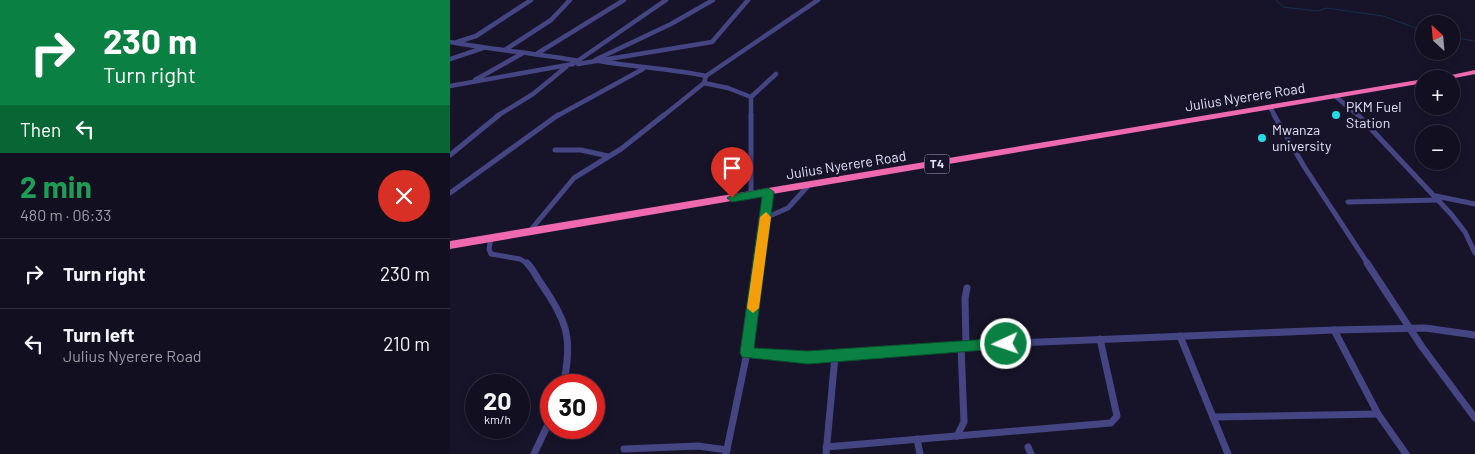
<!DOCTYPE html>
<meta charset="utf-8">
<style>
:root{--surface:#110f20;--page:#1a1829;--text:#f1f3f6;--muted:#9c9ca5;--line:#302f3e}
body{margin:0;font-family:Barlow,sans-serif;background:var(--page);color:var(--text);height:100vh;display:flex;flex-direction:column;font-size:19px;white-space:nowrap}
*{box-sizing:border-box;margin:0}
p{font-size:16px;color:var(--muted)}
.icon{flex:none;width:28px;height:28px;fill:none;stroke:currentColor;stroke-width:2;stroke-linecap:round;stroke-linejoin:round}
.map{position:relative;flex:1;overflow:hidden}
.drawer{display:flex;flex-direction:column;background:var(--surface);width:450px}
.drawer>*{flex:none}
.guide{background:#0b8043;color:#fff;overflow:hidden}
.needle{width:32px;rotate:334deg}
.buttons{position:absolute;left:965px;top:15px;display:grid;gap:10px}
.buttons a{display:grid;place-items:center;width:45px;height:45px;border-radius:50%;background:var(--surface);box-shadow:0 2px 8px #0003,0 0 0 1px var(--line);font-size:25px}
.speed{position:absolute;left:15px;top:374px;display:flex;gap:10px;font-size:25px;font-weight:700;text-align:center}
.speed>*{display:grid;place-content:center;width:65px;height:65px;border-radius:50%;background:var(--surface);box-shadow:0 2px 8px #0003,0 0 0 1px var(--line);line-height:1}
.speed small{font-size:12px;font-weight:400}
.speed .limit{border:8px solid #d22;background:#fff;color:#111}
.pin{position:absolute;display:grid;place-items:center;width:42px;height:42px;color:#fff;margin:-51px -21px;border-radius:50% 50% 50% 0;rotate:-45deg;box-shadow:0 0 5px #0007}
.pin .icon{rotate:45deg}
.me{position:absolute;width:55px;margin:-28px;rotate:267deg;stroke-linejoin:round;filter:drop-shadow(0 0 4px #0008)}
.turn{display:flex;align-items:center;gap:18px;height:105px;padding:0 20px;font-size:22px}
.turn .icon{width:65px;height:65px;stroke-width:2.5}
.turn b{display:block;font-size:35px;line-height:42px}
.then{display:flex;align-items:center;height:48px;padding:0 20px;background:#0003;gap:10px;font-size:19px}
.round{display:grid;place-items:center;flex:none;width:52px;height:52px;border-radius:26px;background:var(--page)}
.overview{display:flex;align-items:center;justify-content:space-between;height:85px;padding:0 20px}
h1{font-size:30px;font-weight:700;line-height:38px;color:#1e9e55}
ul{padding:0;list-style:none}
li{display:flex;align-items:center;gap:15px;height:70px;padding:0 20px;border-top:1px solid var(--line)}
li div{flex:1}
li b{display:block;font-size:19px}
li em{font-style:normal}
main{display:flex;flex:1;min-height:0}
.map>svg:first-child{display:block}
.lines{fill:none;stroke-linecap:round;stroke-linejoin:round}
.stream{stroke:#162d4d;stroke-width:1}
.street-far2{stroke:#454584;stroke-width:4.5}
.street-far1{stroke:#454584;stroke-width:5}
.street{stroke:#454584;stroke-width:7}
.highway{fill:#ef69af;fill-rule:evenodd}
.route{fill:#0b8043;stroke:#07532c}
.slow{fill:#f59e0b}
.poi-dot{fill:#21dce7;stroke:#17142a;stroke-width:2}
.labels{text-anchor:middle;stroke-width:5;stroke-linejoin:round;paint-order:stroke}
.shield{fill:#17142a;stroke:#a5a4bd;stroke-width:1}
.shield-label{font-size:12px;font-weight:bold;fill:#e2e1fc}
.street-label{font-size:14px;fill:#e2e1fc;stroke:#17142a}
.poi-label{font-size:14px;fill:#e2e1fc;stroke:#17142a;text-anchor:start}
</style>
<main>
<section class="drawer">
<div class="guide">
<div class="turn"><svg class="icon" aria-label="right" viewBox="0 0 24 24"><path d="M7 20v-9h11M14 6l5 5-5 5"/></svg><div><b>230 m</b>Turn right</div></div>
<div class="then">Then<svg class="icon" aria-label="left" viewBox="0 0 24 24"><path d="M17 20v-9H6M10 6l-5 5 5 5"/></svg></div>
</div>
<div class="overview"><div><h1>2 min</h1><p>480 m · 06:33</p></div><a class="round" style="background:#d93025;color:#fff"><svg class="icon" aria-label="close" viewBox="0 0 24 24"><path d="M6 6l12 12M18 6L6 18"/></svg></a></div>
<ul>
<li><svg class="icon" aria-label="right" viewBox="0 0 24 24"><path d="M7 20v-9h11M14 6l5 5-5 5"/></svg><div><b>Turn right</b></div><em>230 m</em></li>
<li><svg class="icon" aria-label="left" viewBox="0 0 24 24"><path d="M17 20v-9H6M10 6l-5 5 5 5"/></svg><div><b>Turn left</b><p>Julius Nyerere Road</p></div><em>210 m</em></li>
</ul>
</section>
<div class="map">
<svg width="1025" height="454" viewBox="0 0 1025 454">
<rect width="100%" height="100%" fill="#17142a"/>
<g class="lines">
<g class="stream">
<polyline points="826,0 833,7 868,11 877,8 933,16 974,31"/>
<polyline points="1001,37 1025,41"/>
</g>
<g class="street-far2">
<path d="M0,42C43,50 86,53 129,61"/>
<polyline points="7,42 26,36 81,0"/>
<polyline points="55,50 101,20 120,0"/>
<polyline points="88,53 174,0"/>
<polyline points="0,59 33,48"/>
<polyline points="145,60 221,24 263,0"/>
<path d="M149,61C185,67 221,69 256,76L368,0"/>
<polyline points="128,64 262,42 298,0"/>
<polyline points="25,80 73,53"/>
<polyline points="254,83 278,88 301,97 301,116"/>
<polyline points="0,86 123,64 216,0"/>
<polyline points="885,96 909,116"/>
<polyline points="301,97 326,74"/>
<polyline points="820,107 825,116"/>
<polyline points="47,116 83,94 116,67"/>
<polyline points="107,116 193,69"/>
<polyline points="213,116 254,83 256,76"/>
</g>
<g class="street-far1">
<polyline points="301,115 301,195"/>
<polyline points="824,115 855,168 918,264"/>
<polyline points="908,115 1001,214 1015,232 1025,253"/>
<polyline points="105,150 131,150 158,156"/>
<polyline points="0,155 49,115"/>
<polyline points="0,193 108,115"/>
<polyline points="986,196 1025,204"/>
<polyline points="898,202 989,200"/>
<polyline points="315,218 338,208 358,186"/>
<polyline points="79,232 124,178 171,149 214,115"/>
<polyline points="41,238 39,249 41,254 70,259 78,264"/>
<polyline points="308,264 318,192"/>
</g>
<g class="street">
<path d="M77,263C83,269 87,278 92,285C118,322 123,341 113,385"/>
<polyline points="308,263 296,351 304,355 385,356 518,345 884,330 975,328 1025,335"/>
<polyline points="917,263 972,347 1025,418"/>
<polyline points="884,330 928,414 956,454"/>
<polyline points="730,336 778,454"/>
<polyline points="516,345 515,298 517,288"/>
<polyline points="763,417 928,414"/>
<polyline points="507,436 514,422 511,346"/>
<polyline points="467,439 470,454"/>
<polyline points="376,447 661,423 667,416 650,339"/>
<polyline points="578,447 581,454"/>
<polyline points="174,449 248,446 277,450"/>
<polyline points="84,454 101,418"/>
<polyline points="276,454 297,353"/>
<polyline points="376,454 385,356"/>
</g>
<g class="highway">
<polygon points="1025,70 1025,74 1000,79 982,79"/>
<polygon points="974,79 974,83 0,249 0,241"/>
</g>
</g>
<polygon class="route" points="318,188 324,192 304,348 358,351 556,338 560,339 562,344 560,348 358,364 292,357 290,353 312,197 282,202 277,198 282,195"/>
<polygon class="slow" points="316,212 321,217 309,308 303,313 297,308 310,217"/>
<g class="poi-dot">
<circle cx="886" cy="115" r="5"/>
<circle cx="812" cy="138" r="5"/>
</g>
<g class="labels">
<rect class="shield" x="474.5" y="154.5" width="25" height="19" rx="4"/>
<g class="shield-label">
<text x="487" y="168">T4</text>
</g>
<g class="street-label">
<text transform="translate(795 97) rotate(-9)" y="5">Julius Nyerere Road</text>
<text transform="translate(396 165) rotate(-9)" y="5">Julius Nyerere Road</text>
</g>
<g class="poi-label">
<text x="896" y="112">PKM Fuel<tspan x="896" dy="16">Station</tspan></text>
<text x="822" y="135">Mwanza<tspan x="822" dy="16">university</tspan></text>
</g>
</g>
</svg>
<div class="buttons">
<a><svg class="needle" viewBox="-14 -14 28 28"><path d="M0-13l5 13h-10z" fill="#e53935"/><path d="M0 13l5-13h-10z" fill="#9c9ca5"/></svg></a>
<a>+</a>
<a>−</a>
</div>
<div class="speed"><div>20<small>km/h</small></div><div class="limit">30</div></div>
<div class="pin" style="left:282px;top:198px;background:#d93025"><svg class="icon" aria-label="arrive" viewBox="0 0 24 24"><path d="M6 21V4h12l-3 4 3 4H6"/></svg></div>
<svg class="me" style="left:556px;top:344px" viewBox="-20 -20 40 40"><circle r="17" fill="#0b8043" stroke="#fff" stroke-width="3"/><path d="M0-11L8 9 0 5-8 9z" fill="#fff"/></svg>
</div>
</main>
